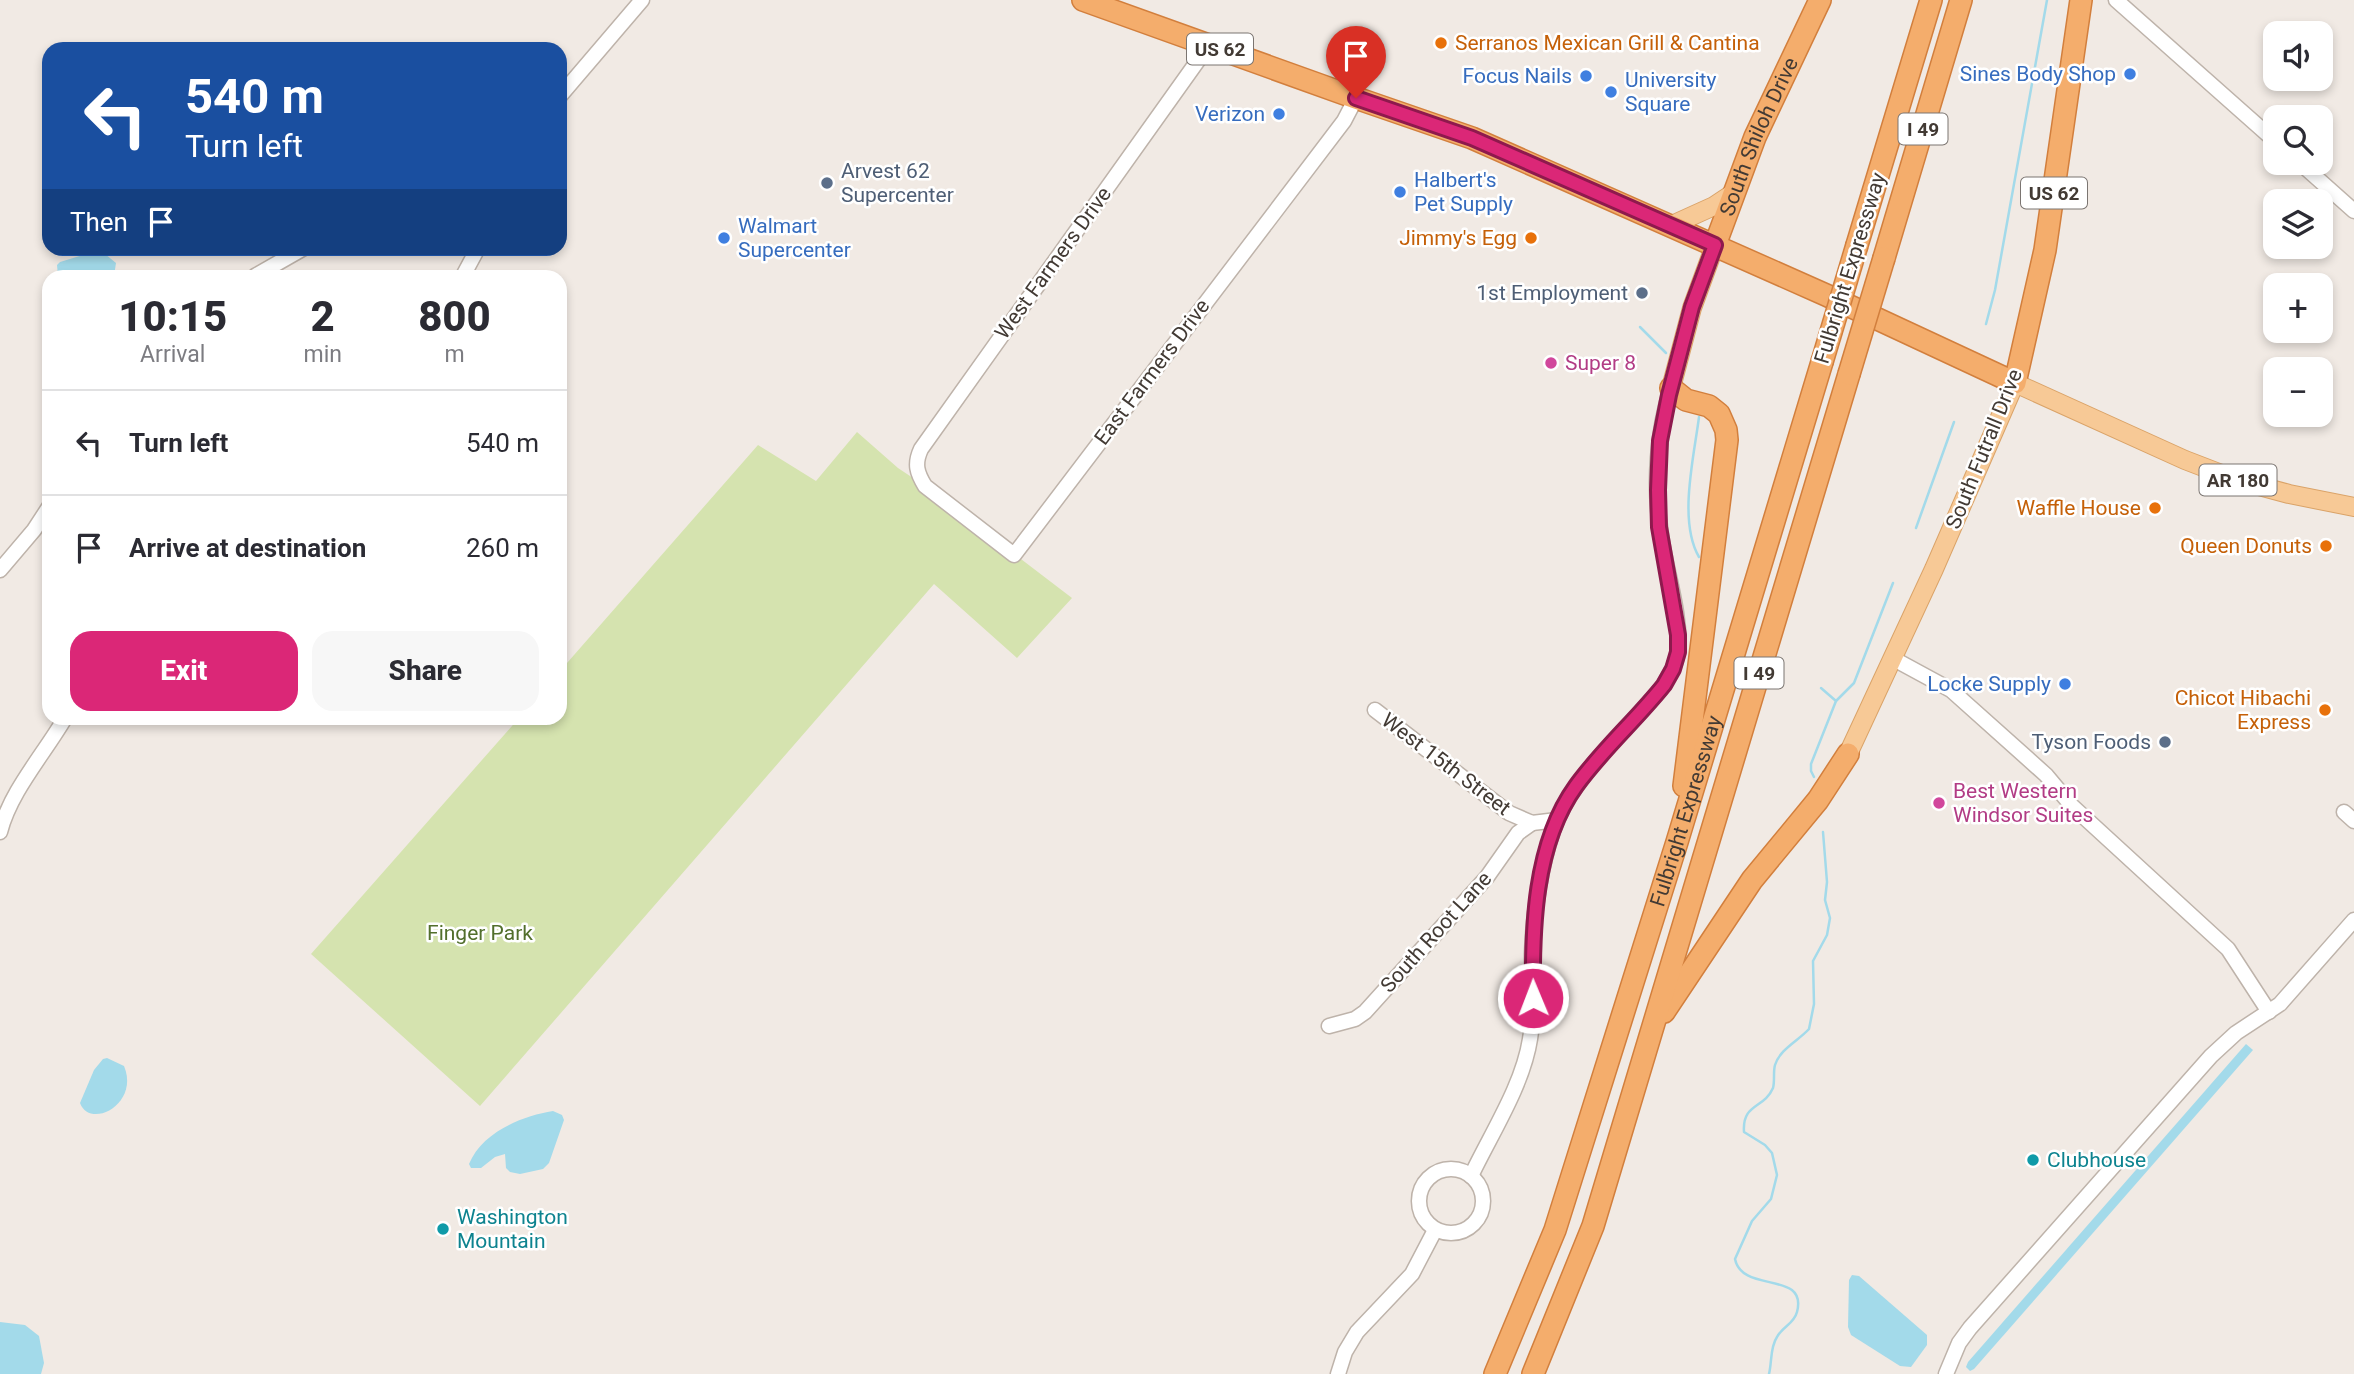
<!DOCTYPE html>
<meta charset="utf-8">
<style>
:root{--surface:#fff;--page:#f7f7f7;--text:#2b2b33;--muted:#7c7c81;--line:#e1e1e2;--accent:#db2777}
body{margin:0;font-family:Roboto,sans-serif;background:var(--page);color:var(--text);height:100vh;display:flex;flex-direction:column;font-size:26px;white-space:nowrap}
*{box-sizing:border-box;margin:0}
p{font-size:23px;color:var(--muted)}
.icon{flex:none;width:38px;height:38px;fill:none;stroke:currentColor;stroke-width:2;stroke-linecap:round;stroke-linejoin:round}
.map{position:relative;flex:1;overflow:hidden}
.drawer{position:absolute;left:42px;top:270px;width:525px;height:455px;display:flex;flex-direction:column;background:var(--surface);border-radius:21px;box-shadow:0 4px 10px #0003}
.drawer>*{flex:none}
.guide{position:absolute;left:42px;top:42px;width:525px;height:214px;border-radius:21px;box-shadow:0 4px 10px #0003;background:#1a4fa0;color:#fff;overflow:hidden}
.fabs{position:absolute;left:2263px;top:21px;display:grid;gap:14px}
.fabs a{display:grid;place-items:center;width:70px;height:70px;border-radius:14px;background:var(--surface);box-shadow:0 4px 10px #0003;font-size:35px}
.pin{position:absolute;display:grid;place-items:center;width:60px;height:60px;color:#fff;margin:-72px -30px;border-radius:50% 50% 50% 0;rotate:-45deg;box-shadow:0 0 7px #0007}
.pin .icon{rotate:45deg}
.me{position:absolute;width:77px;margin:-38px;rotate:359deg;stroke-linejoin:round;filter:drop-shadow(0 0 5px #0008)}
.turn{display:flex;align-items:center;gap:24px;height:147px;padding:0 28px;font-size:32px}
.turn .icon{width:91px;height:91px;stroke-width:2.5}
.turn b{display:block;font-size:49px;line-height:60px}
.then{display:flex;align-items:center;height:66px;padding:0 28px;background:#0003;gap:14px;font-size:26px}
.eta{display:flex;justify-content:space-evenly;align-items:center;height:119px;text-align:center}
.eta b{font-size:42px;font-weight:800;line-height:49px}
.cta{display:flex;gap:14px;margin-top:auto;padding:14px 28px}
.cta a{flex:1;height:80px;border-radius:21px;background:var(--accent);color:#fff;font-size:28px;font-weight:800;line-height:80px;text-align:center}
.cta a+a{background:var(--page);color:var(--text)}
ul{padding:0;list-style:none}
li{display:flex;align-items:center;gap:21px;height:105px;padding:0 28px;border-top:2px solid var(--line)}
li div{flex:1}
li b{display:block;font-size:26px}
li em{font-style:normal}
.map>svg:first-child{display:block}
.green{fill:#d5e3af}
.water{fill:#a3daea}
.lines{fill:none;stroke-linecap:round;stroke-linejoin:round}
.stream{stroke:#a3daea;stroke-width:2.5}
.minor-casing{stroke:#beb3aa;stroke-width:17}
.major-casing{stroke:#daa368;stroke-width:20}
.highway-casing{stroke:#d27f3d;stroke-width:24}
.minor{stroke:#fff;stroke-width:14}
.major{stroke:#f7c996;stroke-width:18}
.highway{stroke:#f4ad6c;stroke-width:21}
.highway-bridge-casing{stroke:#d27f3d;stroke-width:24;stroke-linecap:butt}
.highway-bridge{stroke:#f4ad6c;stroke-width:21}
.route-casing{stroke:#8e194d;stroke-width:18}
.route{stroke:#db2777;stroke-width:12}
.food-dot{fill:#e8710a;stroke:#fff;stroke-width:2.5}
.shop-dot{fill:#3f7fe0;stroke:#fff;stroke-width:2.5}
.service-dot{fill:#5c6f8a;stroke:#fff;stroke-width:2.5}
.hotel-dot{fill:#d1479c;stroke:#fff;stroke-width:2.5}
.culture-dot{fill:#0f9aa8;stroke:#fff;stroke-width:2.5}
.labels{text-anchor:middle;stroke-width:5;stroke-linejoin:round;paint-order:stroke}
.shield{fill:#fff;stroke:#7b7571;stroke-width:2}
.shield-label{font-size:19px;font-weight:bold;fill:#423a34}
.food-label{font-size:21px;fill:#c56008;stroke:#fff;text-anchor:end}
.shop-label{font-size:21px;fill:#366cbe;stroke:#fff;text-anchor:end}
.street-label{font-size:21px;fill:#423a34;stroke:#fff}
.service-label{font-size:21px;fill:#4e5e75;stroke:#fff;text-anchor:end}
.hotel-label{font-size:21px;fill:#b23c85;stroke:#fff;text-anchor:start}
.park-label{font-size:21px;fill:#526f2c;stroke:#fff}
.culture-label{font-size:21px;fill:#0d838f;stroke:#fff;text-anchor:start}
</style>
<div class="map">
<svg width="2354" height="1374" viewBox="0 0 2354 1374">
<rect width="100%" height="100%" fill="#f1eae4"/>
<polygon class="green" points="857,432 898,468 925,486 1072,598 1017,658 934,584 480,1106 311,954 519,718 560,718 560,671 758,445 816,481"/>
<g class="water">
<polygon points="105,254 116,263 114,276 58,276 57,265 60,262 83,255"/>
<polygon points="2246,1044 2253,1050 1974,1369 1970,1371 1966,1367 1968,1362"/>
<path d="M107,1058L124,1066C140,1104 90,1130 80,1103L94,1070L103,1059Z"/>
<path d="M553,1111L562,1115L564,1120L549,1163L543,1169L520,1174L510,1172L506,1168L505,1154L495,1157L481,1168H471L469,1164C482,1132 522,1116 553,1111Z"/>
<polygon points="1852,1275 1859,1276 1927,1335 1927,1345 1911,1367 1900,1366 1851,1335 1848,1327 1849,1280"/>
<polygon points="0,1322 25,1325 39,1336 44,1363 41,1374 0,1374"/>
</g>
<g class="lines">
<g class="stream">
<polyline points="1986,324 1995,290 2047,0"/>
<polyline points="1640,327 1666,353"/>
<path d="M1699,417C1694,457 1678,521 1699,557"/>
<polyline points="1916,528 1954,422"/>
<polyline points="1821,688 1836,701"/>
<polyline points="1814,777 1811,771 1811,764 1836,701 1854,683 1893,583"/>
<path d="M1769,1374C1772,1362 1770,1347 1777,1337C1782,1327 1794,1324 1797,1312C1808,1270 1742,1294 1735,1259L1752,1221L1771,1199L1777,1175L1772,1153L1765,1145L1744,1132C1742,1103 1764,1109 1773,1088C1775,1081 1773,1072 1775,1065C1780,1049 1798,1041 1809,1029L1814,1004L1813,961L1827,935L1830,918L1825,900L1827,882L1823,832"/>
</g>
<g class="minor-casing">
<g id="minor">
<polyline points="2116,0 2275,141"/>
<path d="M1209,45L921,449C914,464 917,473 925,486L1014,555L1344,121L1356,98"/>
<polyline points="560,96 642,0"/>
<polyline points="2300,163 2354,211"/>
<polyline points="255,276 304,248"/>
<polyline points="463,276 478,248"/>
<polyline points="0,570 34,530 49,507"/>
<polyline points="1892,658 1951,690 2046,775 2072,806 2228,949 2269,1012"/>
<polyline points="1375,710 1509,813 1532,823 1557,820"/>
<polyline points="2344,812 2354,821"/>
<path d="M0,832C10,792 44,754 65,718"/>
<polyline points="1329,1026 1355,1019 1365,1012 1487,877 1518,833 1532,823"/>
<circle cx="1451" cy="1201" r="32"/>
<path d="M1471,1176C1491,1134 1523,1085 1530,1039C1535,1011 1532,982 1532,954C1533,914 1542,855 1558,818C1582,766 1629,729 1664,685C1670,674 1677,663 1678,650C1681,610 1664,567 1660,527C1654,483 1657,432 1671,388"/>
<polyline points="1338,1374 1345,1352 1357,1332 1412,1274 1435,1230"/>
<polyline points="1946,1374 1959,1343 1970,1328 2211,1056 2236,1033 2280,1004 2354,920"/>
</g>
</g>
<g class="major-casing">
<g id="major">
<polyline points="1672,225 1714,206 1732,194"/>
<polyline points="1671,388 1692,308 1715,245"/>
<polyline points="1848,754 1934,569 2015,383 2185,460 2237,480 2289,494 2354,507"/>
</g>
</g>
<g class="highway-casing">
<g id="highway">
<polyline points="1083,0 1356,98 1472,138 1826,295 2015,383 2045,250 2081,0"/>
<path id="s1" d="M1715,245L1755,137L1820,0"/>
<polyline points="1857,245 1931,0"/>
<polyline points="1884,258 1961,0"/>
<polyline points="1671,388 1686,400 1709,406 1719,414 1726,430 1727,440 1684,786"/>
<polyline points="1664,1012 1752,880 1818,800 1848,754"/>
<path id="s2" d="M1495,1374L1555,1230L1677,842L1822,362"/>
<polyline points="1533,1374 1593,1226 1849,374"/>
</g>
</g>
<use href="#minor" class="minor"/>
<use href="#major" class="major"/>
<use href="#highway" class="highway"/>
<g class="highway-bridge-casing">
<g id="highway-bridge">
<polyline points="1822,362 1857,245"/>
<polyline points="1849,374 1884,258"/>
</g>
</g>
<use href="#highway-bridge" class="highway-bridge"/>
</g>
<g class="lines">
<g class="route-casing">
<path id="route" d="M1356,98L1472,138L1715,245L1692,307L1669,395L1660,441L1658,490L1659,527L1678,635V652L1673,669L1664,685C1636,720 1602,750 1576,786C1534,844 1532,929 1533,998"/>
</g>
<use href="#route" class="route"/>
</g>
<g class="food-dot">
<circle cx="1441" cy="43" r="7"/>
<circle cx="1531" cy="238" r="7"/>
<circle cx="2155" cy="508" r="7"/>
<circle cx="2326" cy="546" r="7"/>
<circle cx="2325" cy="710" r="7"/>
</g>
<g class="shop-dot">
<circle cx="2130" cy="74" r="7"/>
<circle cx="1586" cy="76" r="7"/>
<circle cx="1611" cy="92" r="7"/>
<circle cx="1279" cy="114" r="7"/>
<circle cx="1400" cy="192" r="7"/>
<circle cx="724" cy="238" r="7"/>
<circle cx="2065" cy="684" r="7"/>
</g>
<g class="service-dot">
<circle cx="827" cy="183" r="7"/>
<circle cx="1642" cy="293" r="7"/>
<circle cx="2165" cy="742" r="7"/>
</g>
<g class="hotel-dot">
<circle cx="1551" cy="363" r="7"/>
<circle cx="1939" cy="803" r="7"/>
</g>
<g class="culture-dot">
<circle cx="2033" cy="1160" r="7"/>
<circle cx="443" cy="1229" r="7"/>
</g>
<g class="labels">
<g class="shield">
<rect x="1187" y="33.5" width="66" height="31" rx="5"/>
<rect x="1898.5" y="113.5" width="49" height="31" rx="5"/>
<rect x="2021" y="177.5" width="66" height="31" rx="5"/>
<rect x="2199.5" y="464.5" width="77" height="31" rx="5"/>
<rect x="1734.5" y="657.5" width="49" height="31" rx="5"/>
</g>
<g class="shield-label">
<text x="1220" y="56">US 62</text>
<text x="1923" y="136">I 49</text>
<text x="2054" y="200">US 62</text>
<text x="2238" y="487">AR 180</text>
<text x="1759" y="680">I 49</text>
</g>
<g class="food-label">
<text x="1455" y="50" text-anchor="start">Serranos Mexican Grill &amp; Cantina</text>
<text x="1517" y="245">Jimmy's Egg</text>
<text x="2141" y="515">Waffle House</text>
<text x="2312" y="553">Queen Donuts</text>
<text x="2311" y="705">Chicot Hibachi<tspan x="2311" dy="24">Express</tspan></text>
</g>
<g class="shop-label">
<text x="2116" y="81">Sines Body Shop</text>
<text x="1572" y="83">Focus Nails</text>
<text x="1625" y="87" text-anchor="start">University<tspan x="1625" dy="24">Square</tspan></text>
<text x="1265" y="121">Verizon</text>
<text x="1414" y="187" text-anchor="start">Halbert's<tspan x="1414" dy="24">Pet Supply</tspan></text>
<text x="738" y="233" text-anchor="start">Walmart<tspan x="738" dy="24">Supercenter</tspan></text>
<text x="2051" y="691">Locke Supply</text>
</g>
<g class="street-label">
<text dy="7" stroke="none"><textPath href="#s1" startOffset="117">South Shiloh Drive</textPath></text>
<text transform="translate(1053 263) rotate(-54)" y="7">West Farmers Drive</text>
<text transform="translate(1850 268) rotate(-73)" y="7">Fulbright Expressway</text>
<text transform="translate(1152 372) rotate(-53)" y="7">East Farmers Drive</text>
<text transform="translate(1984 449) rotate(-68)" y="7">South Futrall Drive</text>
<text transform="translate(1446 764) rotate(37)" y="7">West 15th Street</text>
<text dy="7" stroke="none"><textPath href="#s2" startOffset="595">Fulbright Expressway</textPath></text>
<text transform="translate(1436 932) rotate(-48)" y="7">South Root Lane</text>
</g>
<g class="service-label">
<text x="841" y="178" text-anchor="start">Arvest 62<tspan x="841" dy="24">Supercenter</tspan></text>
<text x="1628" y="300">1st Employment</text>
<text x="2151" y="749">Tyson Foods</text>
</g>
<g class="hotel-label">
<text x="1565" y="370">Super 8</text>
<text x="1953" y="798">Best Western<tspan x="1953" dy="24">Windsor Suites</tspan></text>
</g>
<g class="park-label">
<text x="480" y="940">Finger Park</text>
</g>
<g class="culture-label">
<text x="2047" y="1167">Clubhouse</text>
<text x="457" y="1224">Washington<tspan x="457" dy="24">Mountain</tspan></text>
</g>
</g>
</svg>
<div class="fabs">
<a><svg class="icon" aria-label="sound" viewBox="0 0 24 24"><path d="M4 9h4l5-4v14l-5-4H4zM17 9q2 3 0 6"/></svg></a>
<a><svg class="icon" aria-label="search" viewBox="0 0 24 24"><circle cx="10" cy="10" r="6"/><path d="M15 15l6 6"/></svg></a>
<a><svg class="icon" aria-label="layers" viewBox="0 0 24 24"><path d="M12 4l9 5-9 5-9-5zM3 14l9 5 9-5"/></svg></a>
<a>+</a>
<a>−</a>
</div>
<div class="pin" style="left:1356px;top:98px;background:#d93025"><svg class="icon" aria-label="arrive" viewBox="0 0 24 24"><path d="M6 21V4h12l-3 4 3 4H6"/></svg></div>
<svg class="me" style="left:1533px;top:998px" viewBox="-20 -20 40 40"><circle r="17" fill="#db2777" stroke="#fff" stroke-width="3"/><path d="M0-11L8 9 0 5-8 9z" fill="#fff"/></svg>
<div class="guide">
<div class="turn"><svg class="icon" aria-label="left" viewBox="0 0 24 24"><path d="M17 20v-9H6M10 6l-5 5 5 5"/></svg><div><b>540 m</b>Turn left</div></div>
<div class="then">Then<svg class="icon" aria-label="arrive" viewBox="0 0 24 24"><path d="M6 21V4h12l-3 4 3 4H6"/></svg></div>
</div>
<section class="drawer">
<div class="eta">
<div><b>10:15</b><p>Arrival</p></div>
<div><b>2</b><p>min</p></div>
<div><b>800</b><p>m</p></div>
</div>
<ul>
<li><svg class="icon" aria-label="left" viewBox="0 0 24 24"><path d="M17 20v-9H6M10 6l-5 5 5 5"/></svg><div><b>Turn left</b></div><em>540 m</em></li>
<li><svg class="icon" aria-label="arrive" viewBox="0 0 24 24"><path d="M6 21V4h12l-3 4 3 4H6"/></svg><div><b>Arrive at destination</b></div><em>260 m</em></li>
</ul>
<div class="cta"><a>Exit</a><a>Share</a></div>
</section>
</div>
